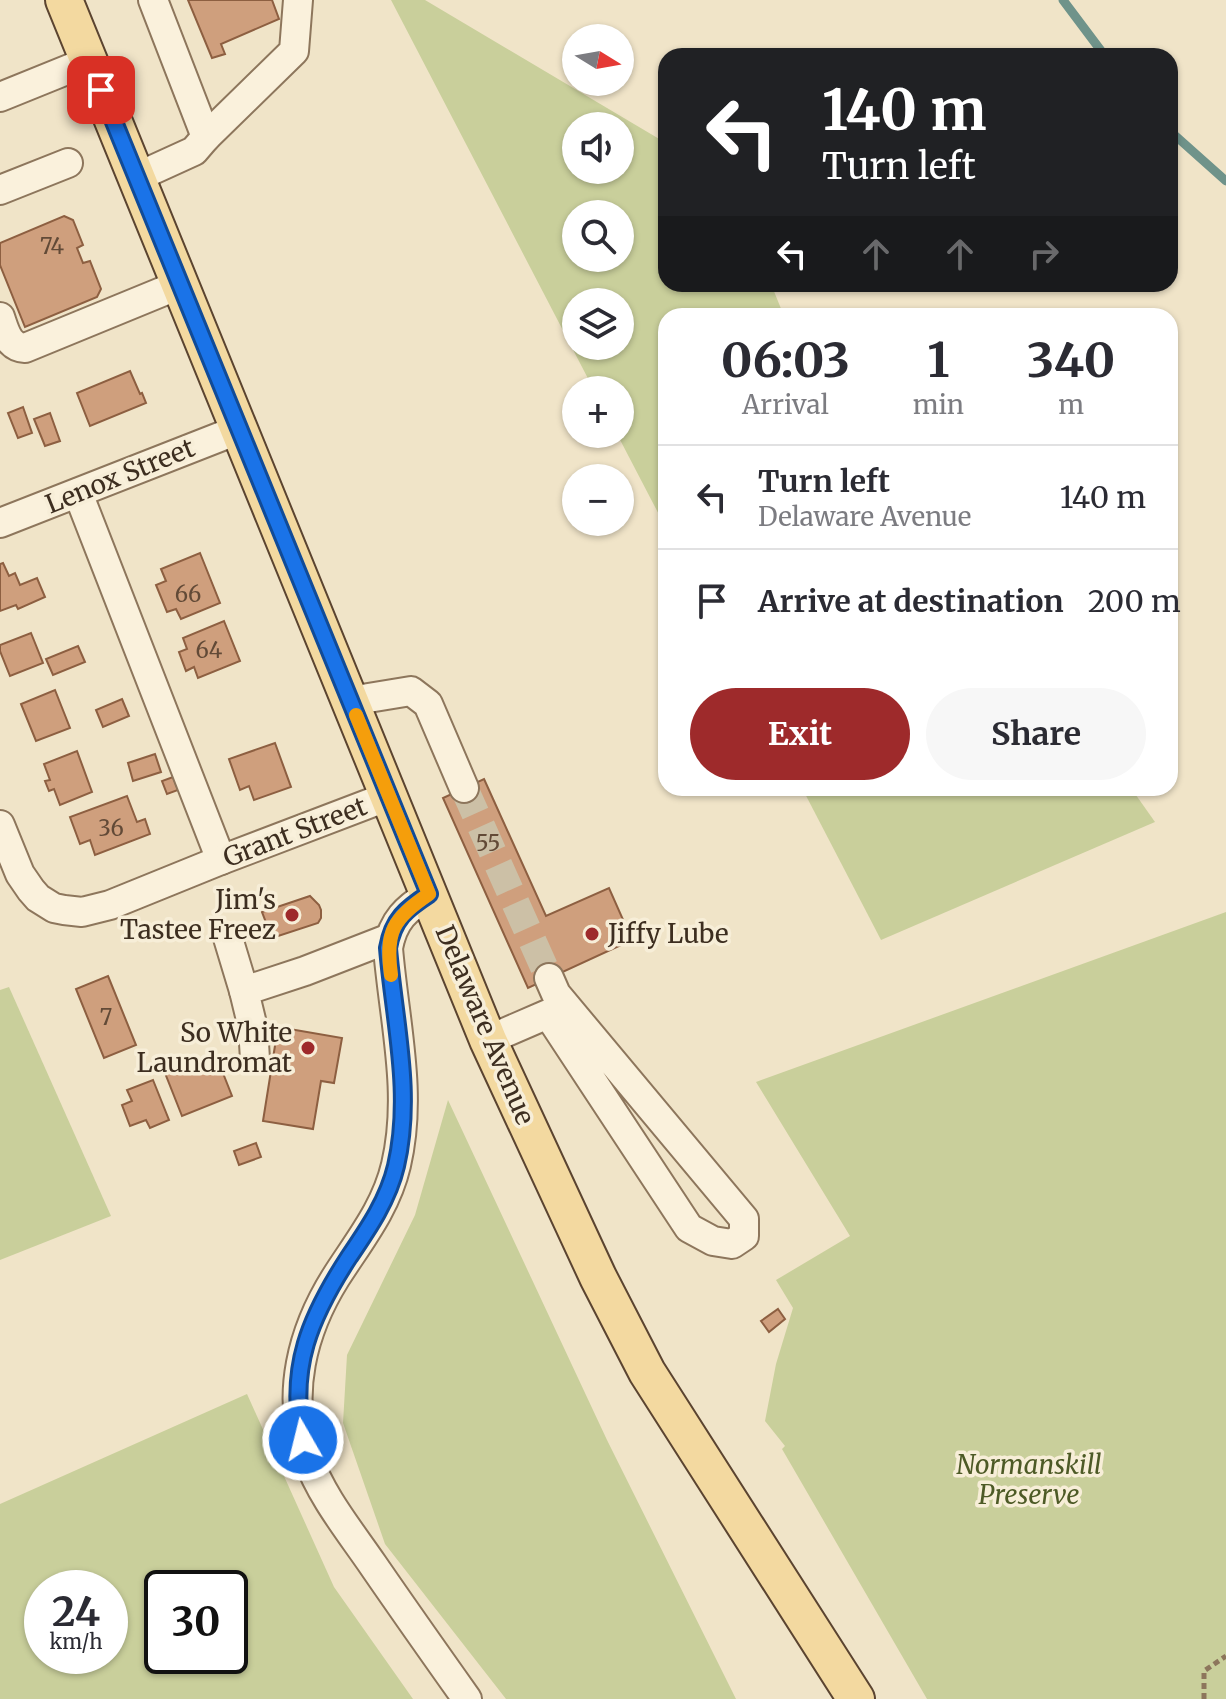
<!DOCTYPE html>
<meta charset="utf-8">
<style>
:root{--surface:#fff;--page:#f7f7f7;--text:#2b2b33;--muted:#7c7c81;--line:#e1e1e2;--accent:#9e2a2b}
body{margin:0;font-family:Merriweather,serif;background:var(--page);color:var(--text);height:100vh;display:flex;flex-direction:column;font-size:30px;white-space:nowrap}
*{box-sizing:border-box;margin:0}
p{font-size:26px;color:var(--muted)}
.icon{flex:none;width:44px;height:44px;fill:none;stroke:currentColor;stroke-width:2;stroke-linecap:round;stroke-linejoin:round}
.map{position:relative;flex:1;overflow:hidden}
.drawer{position:absolute;left:658px;top:308px;width:520px;height:488px;display:flex;flex-direction:column;background:var(--surface);border-radius:24px;box-shadow:0 2px 6px #0004}
.drawer>*{flex:none}
.hud{position:absolute;left:658px;top:48px;width:520px;height:244px;border-radius:24px;box-shadow:0 2px 6px #0004;background:#202124;color:#fff;overflow:hidden}
.needle{width:52px;rotate:101deg}
.tools{position:absolute;left:562px;top:24px;display:grid;gap:16px}
.tools a{display:grid;place-items:center;width:72px;height:72px;border-radius:50%;background:var(--surface);box-shadow:0 2px 6px #0004;font-size:40px}
.speed{position:absolute;left:24px;top:1570px;display:flex;gap:16px;font-size:40px;font-weight:700;text-align:center}
.speed>*{display:grid;place-content:center;width:104px;height:104px;border-radius:50%;background:var(--surface);box-shadow:0 2px 6px #0004;line-height:1}
.speed small{font-size:20px;font-weight:400}
.speed .limit{border:4px solid #111;border-radius:12px;background:#fff;color:#111}
.pin{position:absolute;display:grid;place-items:center;width:68px;height:68px;color:#fff;margin:-34px;border-radius:16px;box-shadow:0 4px 12px #0006}
.me{position:absolute;width:88px;margin:-44px;rotate:352deg;stroke-linejoin:round;filter:drop-shadow(0 0 6px #0008)}
.turn{display:flex;align-items:center;gap:28px;height:168px;padding:0 32px;font-size:36px}
.turn .icon{width:104px;height:104px;stroke-width:2.5}
.turn b{display:block;font-size:56px;line-height:68px}
.lanes{display:flex;align-items:center;height:76px;padding:0 32px;background:#0003;justify-content:center;gap:40px;direction:ltr}
.lanes .off{opacity:.35}
.eta{display:flex;justify-content:space-evenly;align-items:center;height:136px;text-align:center}
.eta b{font-size:48px;font-weight:700;line-height:56px}
.action{display:flex;gap:16px;margin-top:auto;padding:16px 32px}
.action a{flex:1;height:92px;border-radius:48px;background:var(--accent);color:#fff;font-size:32px;font-weight:700;line-height:92px;text-align:center}
.action a+a{background:var(--page);color:var(--text)}
ul{padding:0;list-style:none}
li{display:flex;align-items:center;gap:24px;height:104px;padding:0 32px;border-top:2px solid var(--line)}
li div{flex:1}
li b{display:block;font-size:30px}
li em{font-style:normal}
.map>svg:first-child{display:block}
.green{fill:#c9cf9b;fill-rule:evenodd}
.lines{fill:none;stroke-linecap:round;stroke-linejoin:round}
.stream{stroke:#6f938a;stroke-width:9}
.building{fill:#cf9f7d;stroke:#8d5f41;stroke-width:2}
.minor-tunnel{stroke:#ccc0a6;stroke-width:28;stroke-dasharray:28 14;stroke-linecap:butt}
.minor-casing{stroke:#8d765c;stroke-width:32}
.major-casing{stroke:#5b4430;stroke-width:40}
.path{stroke:#8d765c;stroke-width:5;stroke-dasharray:6 4;stroke-linecap:butt}
.minor{stroke:#faf1dc;stroke-width:28}
.major{stroke:#f3d9a0;stroke-width:36}
.route-casing{stroke:#114b97;stroke-width:20}
.route{stroke:#1a73e8;stroke-width:14}
.slow{stroke:#f59e0b;stroke-width:14}
.poi-dot{fill:#9e2a2b;stroke:#f7eed8;stroke-width:3}
.labels{text-anchor:middle;stroke-width:7;stroke-linejoin:round;paint-order:stroke}
.number-label{font-size:22px;fill:#624a37}
.street-label{font-size:26px;fill:#3d2e20;stroke:#f7eed8}
.poi-label{font-size:26px;fill:#3d2e20;stroke:#f7eed8;text-anchor:end}
.park-label{font-size:26px;font-style:italic;fill:#4d5a26;stroke:#f7eed8}
</style>
<div class="map">
<svg width="1226" height="1699" viewBox="0 0 1226 1699">
<rect width="100%" height="100%" fill="#f0e4c8"/>
<g class="green">
<path d="M391,0H425L666,143V284H771L784,316H666V528L617,434H620V390H594ZM576,126H620V170H576ZM576,214H620V258H576ZM576,302H620V346H576Z"/>
<polygon points="802,788 1131,788 1155,822 881,940"/>
<polygon points="1226,912 1226,1699 927,1699 782,1449 785,1446 765,1421 776,1364 793,1308 776,1280 850,1236 756,1082"/>
<polygon points="9,987 111,1216 0,1260 0,990"/>
<polygon points="448,1100 607,1440 736,1699 506,1699 385,1544 343,1423 347,1355 415,1215"/>
<path d="M247,1394L334,1587L413,1699H0V1504ZM42,1588H110V1656H42ZM230,1588V1656H162V1588Z"/>
</g>
<g class="lines">
<g class="stream">
<polyline points="1063,0 1105,56"/>
<polyline points="1170,131 1226,181"/>
</g>
</g>
<g class="building">
<polygon points="188,0 272,0 279,19 221,44 225,54 212,58"/>
<polygon points="64,216 73,220 83,245 77,248 83,263 90,261 101,289 97,297 25,327 0,265 0,243"/>
<polygon points="130,371 140,394 142,393 146,403 90,426 77,393"/>
<polygon points="23,407 32,433 18,438 8,413"/>
<polygon points="50,413 60,441 45,446 34,419"/>
<polygon points="200,553 220,603 181,619 176,609 167,612 156,585 166,581 161,569"/>
<polygon points="3,563 9,576 15,573 20,585 37,578 45,597 18,609 16,605 0,611 0,564"/>
<polygon points="224,621 240,661 198,678 194,667 186,671 179,652 187,649 183,638"/>
<polygon points="31,633 43,663 10,676 0,651 0,645"/>
<polygon points="78,646 85,662 53,675 46,659"/>
<polygon points="55,690 70,728 36,741 21,704"/>
<polygon points="122,699 129,716 103,727 96,710"/>
<polygon points="275,743 291,787 254,800 249,786 240,790 229,759"/>
<polygon points="77,751 92,792 60,805 54,789 49,791 45,781 50,780 44,764"/>
<polygon points="155,754 161,772 133,781 128,763"/>
<polygon points="173,777 178,790 167,794 162,781"/>
<polygon points="484,779 546,916 609,888 632,940 528,988 443,798"/>
<polygon points="127,796 137,822 145,819 150,834 95,855 90,840 80,844 70,817"/>
<polygon points="310,896 319,905 321,910 321,918 318,923 272,938 262,912"/>
<polygon points="108,976 136,1045 104,1058 76,989"/>
<polygon points="278,1027 342,1038 334,1083 321,1081 313,1129 263,1121"/>
<polygon points="215,1053 232,1096 182,1116 165,1073"/>
<polygon points="153,1080 169,1120 150,1128 146,1120 130,1126 122,1105 132,1101 127,1090"/>
<polygon points="256,1143 261,1157 239,1165 234,1151"/>
<polygon points="778,1309 785,1319 769,1332 761,1321"/>
</g>
<g class="lines">
<polyline class="minor-tunnel" points="464,788 549,978"/>
<g class="minor-casing">
<g id="minor">
<polyline points="153,0 206,137"/>
<polyline points="0,97 89,61"/>
<polyline points="137,177 194,151 206,137 294,51 298,0"/>
<polyline points="0,190 68,163"/>
<path d="M0,317C5,331 8,347 25,348L181,284"/>
<polyline points="78,493 221,860"/>
<polyline points="0,523 240,429"/>
<polyline points="350,701 411,691 428,704 464,788"/>
<polyline points="0,825 20,874 31,890 38,898 54,908 64,910 82,912 110,905 221,860 389,796"/>
<path d="M429,894C406,909 393,920 388,948C394,1021 413,1093 396,1165C386,1208 359,1241 336,1277C302,1331 286,1394 307,1456C321,1496 349,1530 373,1565C404,1610 435,1654 467,1699"/>
<polyline points="228,938 244,991"/>
<polyline points="488,1040 548,1014 689,1228 713,1241 732,1244 744,1236 744,1219 556,994 549,978"/>
<polyline points="255,1059 253,1028 244,991 305,971 390,938"/>
</g>
</g>
<g class="major-casing">
<polyline id="major" points="64,0 488,1040 598,1277 647,1372 856,1699"/>
</g>
<polyline class="path" points="1204,1699 1204,1671 1226,1656"/>
<use href="#minor" class="minor"/>
<use href="#major" class="major"/>
</g>
<g class="lines">
<g class="route-casing">
<path id="route" d="M101,90L429,894C406,909 393,919 388,948C394,1021 413,1093 396,1166C388,1200 368,1229 349,1257C310,1317 288,1368 303,1440"/>
</g>
<use href="#route" class="route"/>
<path class="slow" d="M356,715L429,894C393,919 385,931 391,975"/>
</g>
<g class="poi-dot">
<circle cx="292" cy="915" r="8"/>
<circle cx="592" cy="934" r="8"/>
<circle cx="308" cy="1048" r="8"/>
</g>
<g class="labels">
<g class="number-label">
<text x="52" y="254">74</text>
<text x="188" y="602">66</text>
<text x="209" y="658">64</text>
<text x="111" y="836">36</text>
<text x="488" y="851">55</text>
<text x="106" y="1025">7</text>
</g>
<g class="street-label">
<text transform="translate(120 476) rotate(-22)" y="9">Lenox Street</text>
<text transform="translate(295 832) rotate(-21)" y="9">Grant Street</text>
<text transform="translate(485 1025) rotate(67)" y="9">Delaware Avenue</text>
</g>
<g class="poi-label">
<text x="276" y="909">Jim's<tspan x="276" dy="30">Tastee Freez</tspan></text>
<text x="608" y="943" text-anchor="start">Jiffy Lube</text>
<text x="292" y="1042">So White<tspan x="292" dy="30">Laundromat</tspan></text>
</g>
<g class="park-label">
<text x="1029" y="1474">Normanskill<tspan x="1029" dy="30">Preserve</tspan></text>
</g>
</g>
</svg>
<div class="tools">
<a><svg class="needle" viewBox="-14 -14 28 28"><path d="M0-13l5 13h-10z" fill="#e53935"/><path d="M0 13l5-13h-10z" fill="#7c7c81"/></svg></a>
<a><svg class="icon" aria-label="sound" viewBox="0 0 24 24"><path d="M4 9h4l5-4v14l-5-4H4zM17 9q2 3 0 6"/></svg></a>
<a><svg class="icon" aria-label="search" viewBox="0 0 24 24"><circle cx="10" cy="10" r="6"/><path d="M15 15l6 6"/></svg></a>
<a><svg class="icon" aria-label="layers" viewBox="0 0 24 24"><path d="M12 4l9 5-9 5-9-5zM3 14l9 5 9-5"/></svg></a>
<a>+</a>
<a>−</a>
</div>
<div class="speed"><div>24<small>km/h</small></div><div class="limit">30</div></div>
<div class="pin" style="left:101px;top:90px;background:#d93025"><svg class="icon" aria-label="arrive" viewBox="0 0 24 24"><path d="M6 21V4h12l-3 4 3 4H6"/></svg></div>
<svg class="me" style="left:303px;top:1440px" viewBox="-20 -20 40 40"><circle r="17" fill="#1a73e8" stroke="#fff" stroke-width="3"/><path d="M0-11L8 9 0 5-8 9z" fill="#fff"/></svg>
<div class="hud">
<div class="turn"><svg class="icon" aria-label="left" viewBox="0 0 24 24"><path d="M17 20v-9H6M10 6l-5 5 5 5"/></svg><div><b>140 m</b>Turn left</div></div>
<div class="lanes"><svg class="icon" aria-label="left" viewBox="0 0 24 24"><path d="M17 20v-9H6M10 6l-5 5 5 5"/></svg><svg class="icon off" aria-label="ahead" viewBox="0 0 24 24"><path d="M12 20V5M6 11l6-6 6 6"/></svg><svg class="icon off" aria-label="ahead" viewBox="0 0 24 24"><path d="M12 20V5M6 11l6-6 6 6"/></svg><svg class="icon off" aria-label="right" viewBox="0 0 24 24"><path d="M7 20v-9h11M14 6l5 5-5 5"/></svg></div>
</div>
<section class="drawer">
<div class="eta">
<div><b>06:03</b><p>Arrival</p></div>
<div><b>1</b><p>min</p></div>
<div><b>340</b><p>m</p></div>
</div>
<ul>
<li><svg class="icon" aria-label="left" viewBox="0 0 24 24"><path d="M17 20v-9H6M10 6l-5 5 5 5"/></svg><div><b>Turn left</b><p>Delaware Avenue</p></div><em>140 m</em></li>
<li><svg class="icon" aria-label="arrive" viewBox="0 0 24 24"><path d="M6 21V4h12l-3 4 3 4H6"/></svg><div><b>Arrive at destination</b></div><em>200 m</em></li>
</ul>
<div class="action"><a>Exit</a><a>Share</a></div>
</section>
</div>
